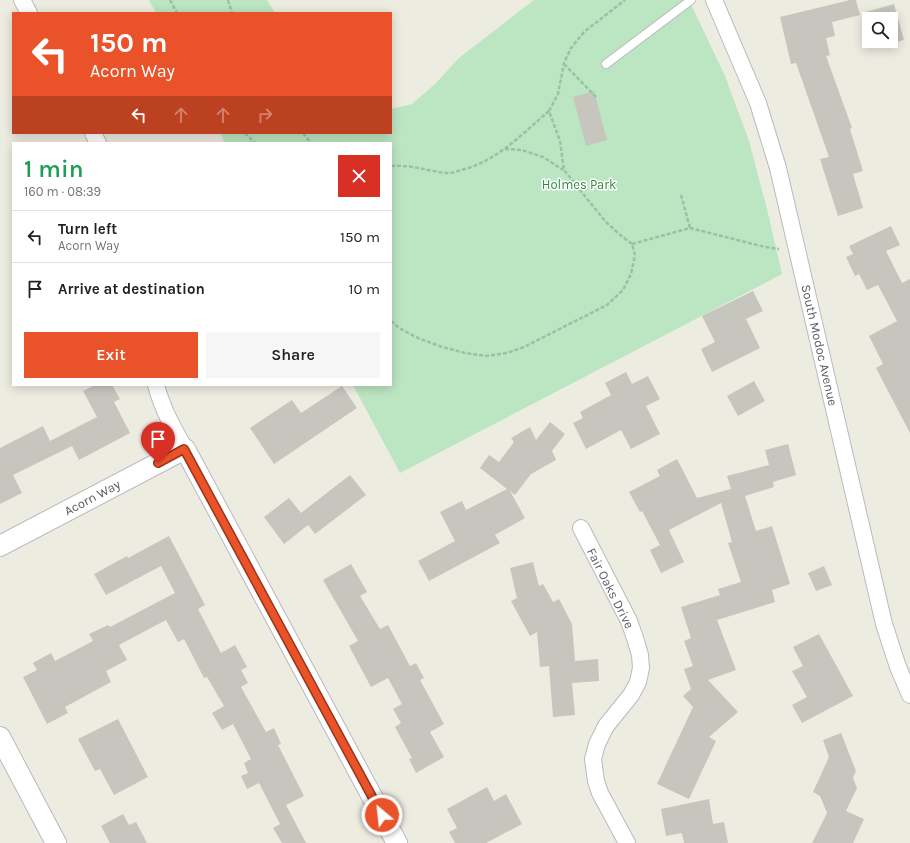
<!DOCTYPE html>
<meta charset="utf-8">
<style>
:root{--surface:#fff;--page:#f6f6f6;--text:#222;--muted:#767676;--line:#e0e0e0;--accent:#ea5229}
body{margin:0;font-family:Karla,sans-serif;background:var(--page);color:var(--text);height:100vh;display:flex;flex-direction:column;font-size:15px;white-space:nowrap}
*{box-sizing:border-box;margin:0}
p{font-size:13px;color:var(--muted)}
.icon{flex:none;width:22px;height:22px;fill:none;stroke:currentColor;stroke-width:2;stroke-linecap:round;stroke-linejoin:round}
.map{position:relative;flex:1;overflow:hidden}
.sheet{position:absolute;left:12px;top:142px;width:380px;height:244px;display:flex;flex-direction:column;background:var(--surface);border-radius:0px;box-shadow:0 2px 10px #0003}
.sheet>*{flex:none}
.top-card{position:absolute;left:12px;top:12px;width:380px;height:122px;border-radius:0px;box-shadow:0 2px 10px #0003;background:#ea5229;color:#fff;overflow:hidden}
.tools{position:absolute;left:862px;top:12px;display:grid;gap:8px}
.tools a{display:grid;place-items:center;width:36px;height:36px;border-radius:0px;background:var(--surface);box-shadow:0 2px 10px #0003;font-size:20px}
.pin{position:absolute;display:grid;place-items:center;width:34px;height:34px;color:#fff;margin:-41px -17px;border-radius:50% 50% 50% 0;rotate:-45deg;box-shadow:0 0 4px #0007}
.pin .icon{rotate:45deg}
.me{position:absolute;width:44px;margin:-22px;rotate:332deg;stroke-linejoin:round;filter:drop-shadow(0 0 3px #0008)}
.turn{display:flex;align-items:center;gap:14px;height:84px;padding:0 12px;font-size:18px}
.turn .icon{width:52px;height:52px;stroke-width:2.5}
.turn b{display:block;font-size:28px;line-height:34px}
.lanes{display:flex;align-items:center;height:38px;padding:0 12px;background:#0003;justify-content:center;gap:20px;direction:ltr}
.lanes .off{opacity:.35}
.round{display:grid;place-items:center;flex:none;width:42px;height:42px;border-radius:0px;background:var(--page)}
.head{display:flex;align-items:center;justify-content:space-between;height:68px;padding:0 12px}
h1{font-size:24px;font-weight:600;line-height:30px;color:#1e9e55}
.action{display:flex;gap:8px;margin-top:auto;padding:8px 12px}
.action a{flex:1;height:46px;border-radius:0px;background:var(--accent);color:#fff;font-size:16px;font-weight:600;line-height:46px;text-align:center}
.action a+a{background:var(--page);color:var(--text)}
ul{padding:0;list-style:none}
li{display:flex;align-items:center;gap:12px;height:52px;padding:0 12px;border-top:1px solid var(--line)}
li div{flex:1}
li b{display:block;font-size:15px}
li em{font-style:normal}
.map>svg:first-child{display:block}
.green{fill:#bce5c2}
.building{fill:#c7c6be}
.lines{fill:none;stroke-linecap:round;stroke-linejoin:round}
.service-casing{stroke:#b9bac0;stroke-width:10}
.minor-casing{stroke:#b9bac0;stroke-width:18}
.tertiary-casing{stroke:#b9bac0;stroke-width:22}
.path{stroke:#95c3a8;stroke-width:2.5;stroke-dasharray:4 2;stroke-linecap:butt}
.service{stroke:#fff;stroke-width:8}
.minor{stroke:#fff;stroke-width:16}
.tertiary{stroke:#fff;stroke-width:20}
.route-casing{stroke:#98351b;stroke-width:10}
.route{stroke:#ea5229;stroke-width:7}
.labels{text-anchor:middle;stroke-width:3;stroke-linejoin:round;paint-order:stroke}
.park-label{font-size:13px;fill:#348643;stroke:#fff}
.street-label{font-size:13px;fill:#595c62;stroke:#fff}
</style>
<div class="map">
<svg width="910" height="843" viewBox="0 0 910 843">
<rect width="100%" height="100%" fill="#edece1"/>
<g class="green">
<polygon points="149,0 267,0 275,13 156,13"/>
<polygon points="534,0 689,0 725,76 749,141 767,209 782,274 400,473 353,385 391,385 391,143 225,143 220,133 391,133 391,109 412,104 436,83 459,58"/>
</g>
<g class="building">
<polygon points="850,0 856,0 860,15 832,22 835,36 826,38 830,55 826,56 852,128 850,129 863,171 853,174 863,208 838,216 820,159 829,157 796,63 791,64 780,17"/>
<polygon points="894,4 904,40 875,48 874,41 891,41 891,19 869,19 869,24 866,12"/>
<polygon points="594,91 607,140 586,146 573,97"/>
<polygon points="891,226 900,245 886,251 902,283 910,279 910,433 876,368 883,364 869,336 897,321 878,285 867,290 859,274 855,276 846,257 853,254 849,246"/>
<polygon points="753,291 763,311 746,319 760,348 712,372 701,349 715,342 702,316"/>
<polygon points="626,372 632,384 648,376 660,399 646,406 660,434 631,449 621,430 586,449 573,423 583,418 580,412 611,395 605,383"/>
<polygon points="754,381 765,401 738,416 727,396"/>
<polygon points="95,385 112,385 120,399 114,402 130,433 79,460 72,446 13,475 22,493 0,504 0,448 43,426 50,441 97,417 83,391"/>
<polygon points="342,386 357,408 274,464 250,428 292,400 301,413"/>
<polygon points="550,422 565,434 552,451 556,460 531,474 515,495 510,491 525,518 495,535 500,543 429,581 418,561 455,541 440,512 462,501 466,510 507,489 480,468 489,455 499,462 514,442 511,438 530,427 536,440"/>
<polygon points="788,444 796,475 773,482 774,487 745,496 756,531 772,526 790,584 772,590 775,602 717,620 736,670 708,680 738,712 709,737 716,741 689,799 657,784 693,707 683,696 691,689 684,669 693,666 684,641 691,638 681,607 720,595 718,589 741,582 728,543 732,542 721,503 669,530 684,562 661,573 650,550 660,545 642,511 640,512 629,492 660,476 657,470 677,459 697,498 731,489 727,476 769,465 765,450"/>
<polygon points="350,475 366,495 315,534 308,525 284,544 264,517 289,498 301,513"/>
<polygon points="169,536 205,605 198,609 221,653 235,645 247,667 241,670 248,683 241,687 266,732 274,728 281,744 278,745 304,796 286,805 306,843 282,843 273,828 280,824 259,783 247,789 241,776 248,773 244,763 251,759 233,724 222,730 212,713 224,706 207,677 204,678 184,639 178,642 166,620 119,645 127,660 106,671 111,682 65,707 68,713 47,724 23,677 37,670 33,663 51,653 55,661 93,641 89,634 108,625 110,627 175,593 161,566 106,595 94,574 127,556 128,558"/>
<polygon points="533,562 539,586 543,584 553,602 559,599 572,624 575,661 598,659 599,681 572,683 575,715 553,717 549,666 540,667 537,632 530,636 511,601 517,598 510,568"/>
<polygon points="351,564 367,592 360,596 380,629 388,625 410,666 416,663 424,678 420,680 444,724 430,732 444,757 416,773 409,759 412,758 395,727 401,723 393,709 402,704 388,678 371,687 349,646 358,641 323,580"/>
<polygon points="824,566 832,585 816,591 808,573"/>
<polygon points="819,634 853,696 802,723 792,705 807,697 792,671 803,666 793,647"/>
<polygon points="118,719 148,777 114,795 100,769 95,771 78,739"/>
<polygon points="841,733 856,771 853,778 857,788 846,811 864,819 853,843 812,843 827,813 820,796 813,792 829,757 823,740"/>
<polygon points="487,787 494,801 506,794 522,824 486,843 455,843 449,832 457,828 447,809"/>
<polygon points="709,799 713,824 724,822 728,843 684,843 682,833 666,836 661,809"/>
<polygon points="123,814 129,825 136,822 147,843 110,843 101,826"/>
</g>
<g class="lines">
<g class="service-casing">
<polyline id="service" points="606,64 691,0"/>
</g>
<g class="minor-casing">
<g id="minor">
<polyline points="22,0 29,13"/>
<polyline points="714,0 758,103 778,168 884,624 898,667 910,695"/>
<polyline points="93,133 98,143"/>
<path d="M156,385C162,408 173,428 185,449"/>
<polyline points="581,528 629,621 635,638 640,655 641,668 638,682 631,695 606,726 597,744 593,759 596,781 600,793 627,843"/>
</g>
</g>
<g class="tertiary-casing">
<g id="tertiary">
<polyline points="0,546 185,449 397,843"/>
<polyline points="0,737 56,843"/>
</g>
</g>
<g class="path">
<polyline points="170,0 177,13"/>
<polyline points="228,0 232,13"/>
<polyline points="564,64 597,98"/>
<polyline points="549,111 558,94 564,63 571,48 584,32 625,0"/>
<polyline points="245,133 255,143"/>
<polyline points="303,133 311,143"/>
<polyline points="505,149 522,150 543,157 563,170"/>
<path d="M391,166C411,164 429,172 449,173C453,173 457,171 461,170C496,162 522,134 549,111L560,141L564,170L605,221L619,234L632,244L635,255L631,274L623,290L607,305L524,347L507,353L486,356L465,353L442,347L418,338L399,328L391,321"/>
<polyline points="681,195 690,228"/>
<polyline points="632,244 690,228 765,247 779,249"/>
</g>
<use href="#service" class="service"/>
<use href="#minor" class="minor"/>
<use href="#tertiary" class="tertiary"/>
</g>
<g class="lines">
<g class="route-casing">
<polyline id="route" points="158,463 184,449 382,815"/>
</g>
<use href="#route" class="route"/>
</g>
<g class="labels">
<g class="park-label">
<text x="579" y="189">Holmes Park</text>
</g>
<g class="street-label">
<text transform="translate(820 345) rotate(77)" y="5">South Modoc Avenue</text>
<text transform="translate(92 497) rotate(-28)" y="5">Acorn Way</text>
<text transform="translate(611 588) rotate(63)" y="5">Fair Oaks Drive</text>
</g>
</g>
</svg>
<div class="tools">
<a><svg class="icon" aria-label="search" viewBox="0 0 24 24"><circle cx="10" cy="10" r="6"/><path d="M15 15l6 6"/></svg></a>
</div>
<div class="pin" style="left:158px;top:463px;background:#d93025"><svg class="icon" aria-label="arrive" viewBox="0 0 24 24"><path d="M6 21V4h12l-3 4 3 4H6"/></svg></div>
<svg class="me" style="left:382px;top:815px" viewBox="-20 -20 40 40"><circle r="17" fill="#ea5229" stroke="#fff" stroke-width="3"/><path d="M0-11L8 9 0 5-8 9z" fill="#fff"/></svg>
<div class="top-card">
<div class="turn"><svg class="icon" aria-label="left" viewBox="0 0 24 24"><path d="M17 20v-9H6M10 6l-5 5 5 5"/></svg><div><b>150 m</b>Acorn Way</div></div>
<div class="lanes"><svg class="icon" aria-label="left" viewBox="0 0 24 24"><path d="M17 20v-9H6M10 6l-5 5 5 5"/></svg><svg class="icon off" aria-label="ahead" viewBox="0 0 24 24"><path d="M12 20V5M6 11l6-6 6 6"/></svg><svg class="icon off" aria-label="ahead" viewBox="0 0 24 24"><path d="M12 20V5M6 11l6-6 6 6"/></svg><svg class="icon off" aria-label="right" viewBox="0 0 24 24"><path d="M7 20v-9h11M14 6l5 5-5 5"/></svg></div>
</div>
<section class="sheet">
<div class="head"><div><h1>1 min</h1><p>160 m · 08:39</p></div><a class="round" style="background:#d93025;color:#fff"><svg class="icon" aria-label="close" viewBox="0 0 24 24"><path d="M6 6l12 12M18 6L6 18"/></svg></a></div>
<ul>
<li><svg class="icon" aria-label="left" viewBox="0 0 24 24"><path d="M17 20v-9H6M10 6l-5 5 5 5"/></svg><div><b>Turn left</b><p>Acorn Way</p></div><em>150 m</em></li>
<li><svg class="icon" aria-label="arrive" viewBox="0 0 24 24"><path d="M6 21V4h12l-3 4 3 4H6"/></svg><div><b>Arrive at destination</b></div><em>10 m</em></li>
</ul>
<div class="action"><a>Exit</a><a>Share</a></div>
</section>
</div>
